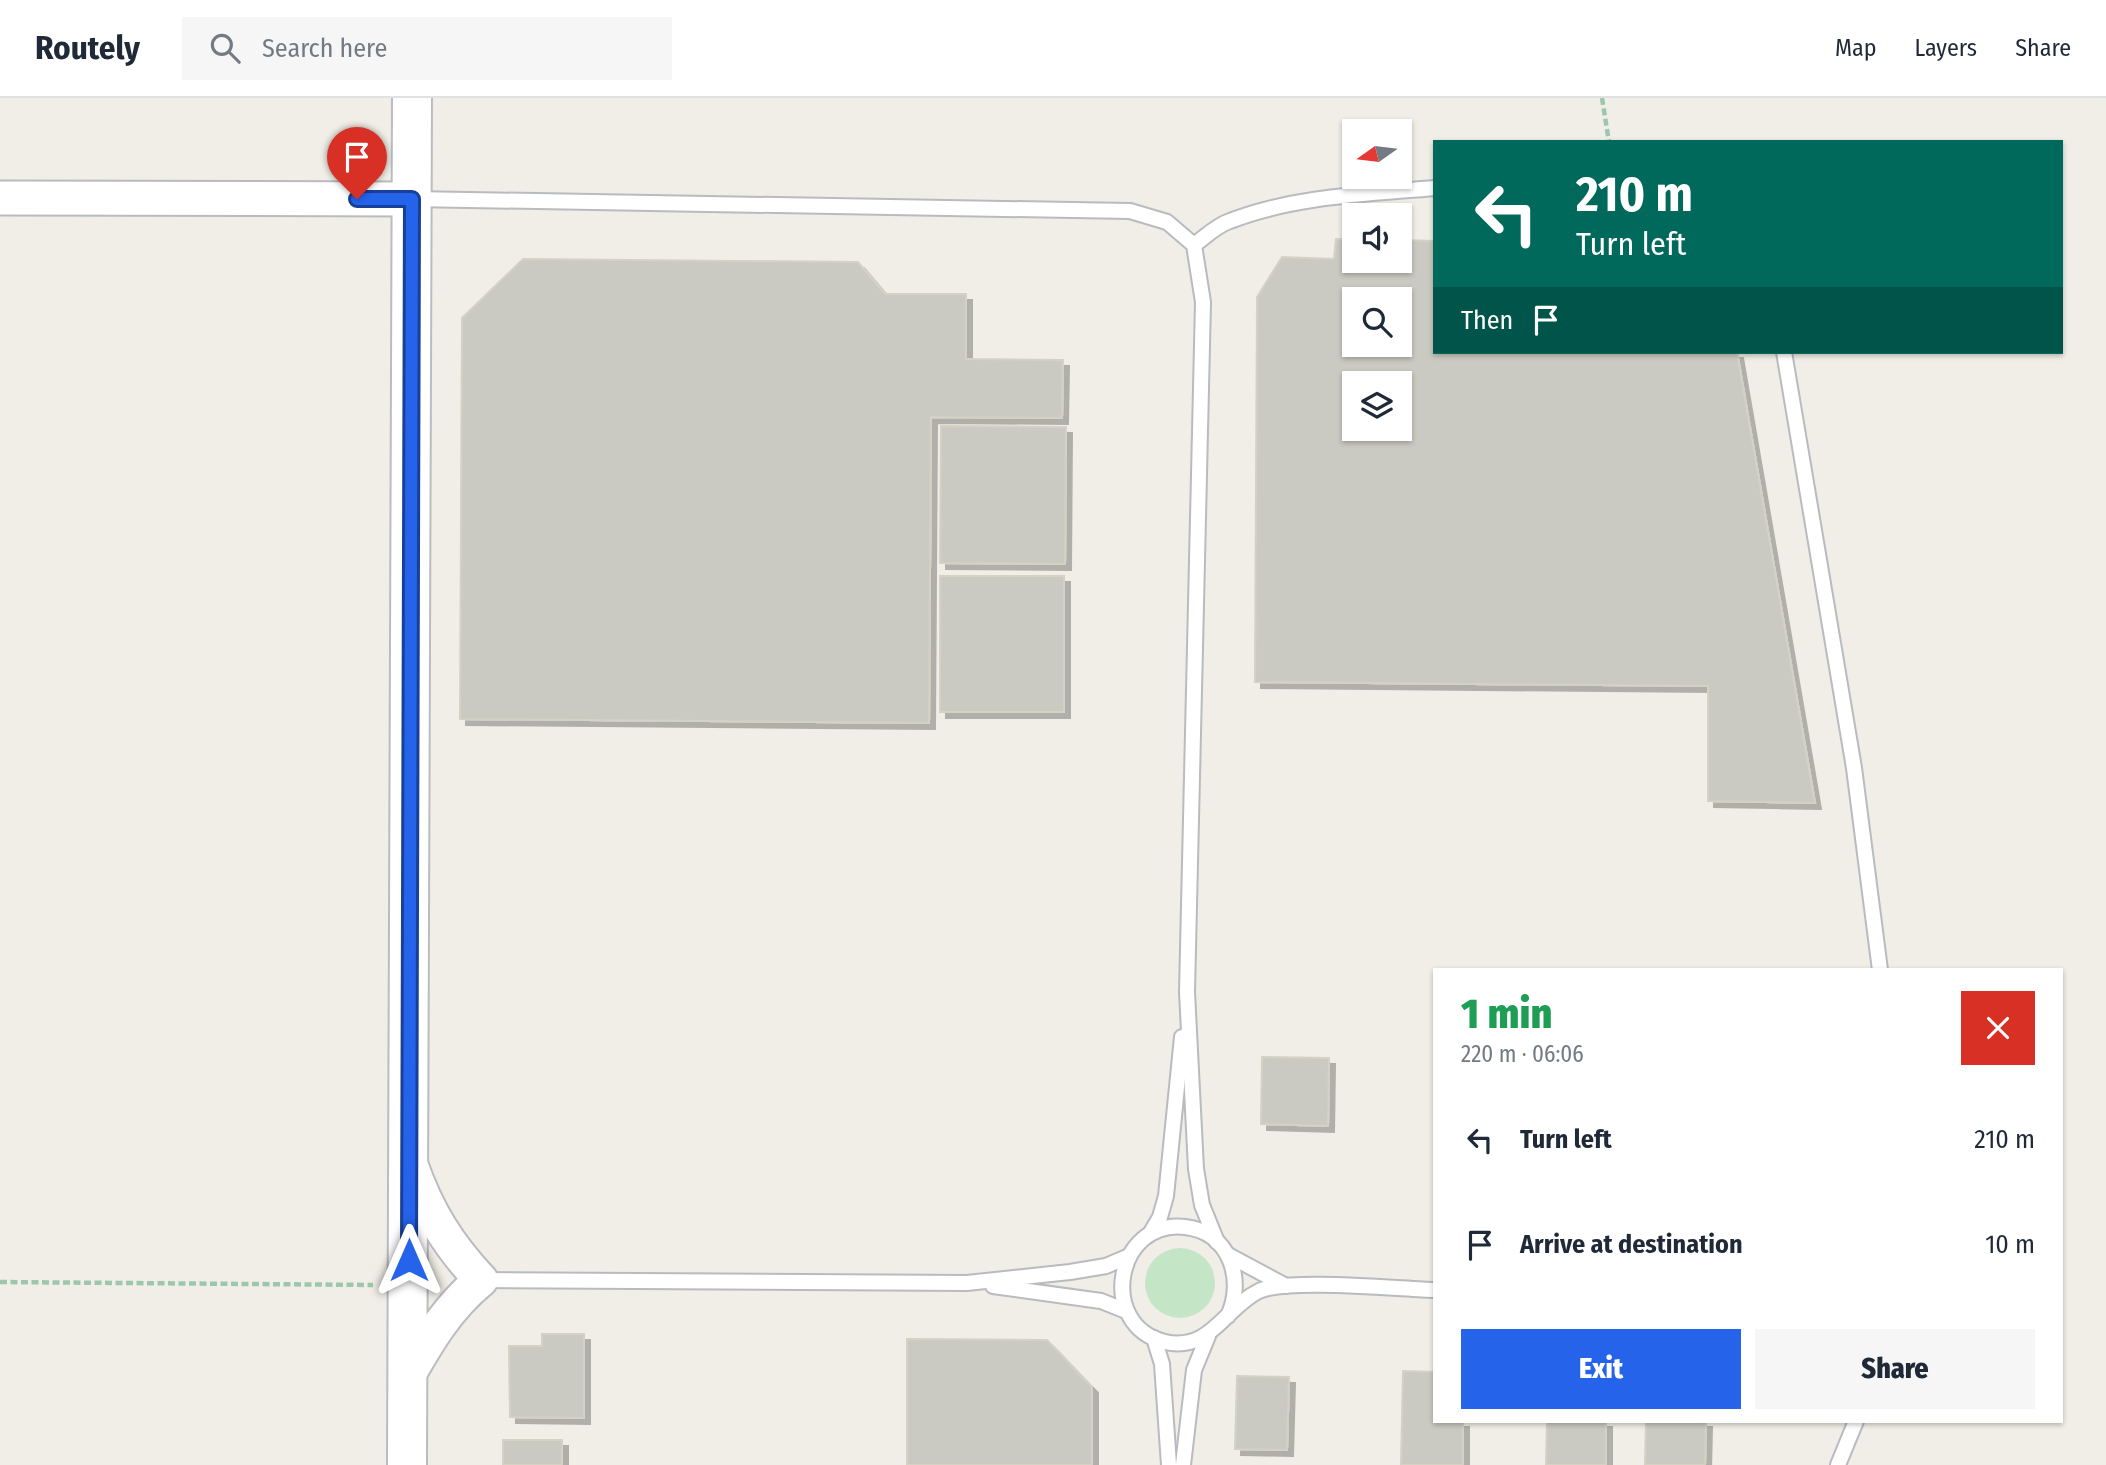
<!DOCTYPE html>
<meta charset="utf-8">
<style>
:root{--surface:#fff;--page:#f6f6f7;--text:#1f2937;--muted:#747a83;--line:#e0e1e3;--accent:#2563eb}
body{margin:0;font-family:"Fira Sans Condensed",sans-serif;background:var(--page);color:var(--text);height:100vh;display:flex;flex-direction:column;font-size:26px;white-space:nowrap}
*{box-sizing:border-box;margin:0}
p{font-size:23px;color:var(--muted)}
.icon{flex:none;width:38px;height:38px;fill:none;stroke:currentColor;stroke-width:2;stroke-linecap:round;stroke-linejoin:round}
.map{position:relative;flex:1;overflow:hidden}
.details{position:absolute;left:1433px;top:870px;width:630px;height:455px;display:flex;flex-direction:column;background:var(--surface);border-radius:0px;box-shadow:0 2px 5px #0004}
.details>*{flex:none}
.hud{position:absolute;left:1433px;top:42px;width:630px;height:214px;border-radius:0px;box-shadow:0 2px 5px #0004;background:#00695c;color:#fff;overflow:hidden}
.needle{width:46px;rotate:256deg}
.buttons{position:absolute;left:1342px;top:21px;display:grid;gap:14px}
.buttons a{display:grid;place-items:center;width:70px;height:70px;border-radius:0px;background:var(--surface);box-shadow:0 2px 5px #0004;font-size:35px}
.pin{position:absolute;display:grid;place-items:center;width:60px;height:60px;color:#fff;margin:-72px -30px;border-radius:50% 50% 50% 0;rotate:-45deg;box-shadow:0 0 7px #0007}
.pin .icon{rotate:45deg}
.me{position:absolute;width:77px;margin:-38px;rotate:0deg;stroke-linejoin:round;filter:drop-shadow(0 0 5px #0008)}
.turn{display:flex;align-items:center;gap:24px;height:147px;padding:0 28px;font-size:32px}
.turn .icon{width:91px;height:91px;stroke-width:2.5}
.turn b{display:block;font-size:49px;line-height:60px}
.then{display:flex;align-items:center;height:66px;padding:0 28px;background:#0003;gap:14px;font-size:26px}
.round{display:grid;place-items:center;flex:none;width:74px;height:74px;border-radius:0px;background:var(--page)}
.headline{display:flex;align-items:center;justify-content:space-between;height:119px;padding:0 28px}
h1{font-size:42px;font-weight:800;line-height:52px;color:#1e9e55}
.button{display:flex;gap:14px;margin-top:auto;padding:14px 28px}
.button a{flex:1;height:80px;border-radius:0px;background:var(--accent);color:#fff;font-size:28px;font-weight:800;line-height:80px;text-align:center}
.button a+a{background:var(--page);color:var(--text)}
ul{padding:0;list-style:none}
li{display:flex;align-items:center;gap:21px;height:105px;padding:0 28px}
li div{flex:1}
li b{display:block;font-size:26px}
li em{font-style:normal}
header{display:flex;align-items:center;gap:42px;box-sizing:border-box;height:98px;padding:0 35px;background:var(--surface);border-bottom:2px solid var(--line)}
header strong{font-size:33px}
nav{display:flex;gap:38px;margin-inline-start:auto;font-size:24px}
.search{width:490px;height:63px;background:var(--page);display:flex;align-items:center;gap:18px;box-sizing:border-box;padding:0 24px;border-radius:0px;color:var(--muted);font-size:26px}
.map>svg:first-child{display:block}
.green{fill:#c4e6c7}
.building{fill:#cbcac2;stroke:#d4d1c5;stroke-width:2;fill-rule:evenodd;filter:url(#shadow)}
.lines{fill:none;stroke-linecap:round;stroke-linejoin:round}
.service-casing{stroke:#b8bbbf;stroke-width:18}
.tertiary-casing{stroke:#b8bbbf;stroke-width:37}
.secondary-casing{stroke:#b9bcc1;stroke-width:42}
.path{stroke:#9dc7ad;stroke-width:4.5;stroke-dasharray:7 3.5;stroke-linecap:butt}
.service{stroke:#fff;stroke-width:14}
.tertiary{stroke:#fff;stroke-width:33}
.secondary{stroke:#fff;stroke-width:38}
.route-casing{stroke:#184099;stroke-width:18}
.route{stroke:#2563eb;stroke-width:12}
</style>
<header>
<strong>Routely</strong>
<div class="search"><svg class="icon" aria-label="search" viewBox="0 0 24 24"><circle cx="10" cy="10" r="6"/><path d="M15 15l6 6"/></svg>Search here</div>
<nav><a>Map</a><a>Layers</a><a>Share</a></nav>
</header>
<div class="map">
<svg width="2106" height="1367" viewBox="0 0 2106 1367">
<defs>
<filter id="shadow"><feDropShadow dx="6" dy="6" stdDeviation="0" flood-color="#0004"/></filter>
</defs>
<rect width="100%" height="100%" fill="#f0eee6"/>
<circle class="green" cx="1180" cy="1185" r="35"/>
<g class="building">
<path d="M1336,141L1354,142V163H1400V142L1435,143V254H1737L1815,705L1708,703V588L1255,584L1257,199L1282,159L1334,161ZM1354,201H1400V247H1354ZM1354,285H1400V331H1354Z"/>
<polygon points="523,161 858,164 885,196 966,196 966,261 1063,262 1062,320 931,319 929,625 460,621 462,220"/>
<polygon points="941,328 1066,329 1065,466 940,465"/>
<rect x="940" y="478" width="124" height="136"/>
<polygon points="1262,959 1329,960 1328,1028 1261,1026"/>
<polygon points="542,1236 584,1236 584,1320 510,1319 509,1248 542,1248"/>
<polygon points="907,1241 1047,1242 1092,1289 1092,1367 907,1367"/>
<polygon points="1403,1273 1435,1274 1435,1323 1463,1323 1463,1367 1401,1367"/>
<polygon points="1237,1278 1289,1279 1287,1352 1235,1351"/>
<polygon points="1540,1323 1606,1323 1606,1367 1546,1367 1547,1323"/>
<polygon points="1646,1323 1706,1323 1705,1367 1645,1367"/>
<rect x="503" y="1342" width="59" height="25"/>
</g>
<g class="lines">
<g class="service-casing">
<g id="service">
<polyline points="412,101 1130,113 1167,124 1194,147 1203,204 1187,894 1196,1071 1202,1107 1217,1144"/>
<path d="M1194,147C1205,139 1217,127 1230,123C1294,98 1367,96 1435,90"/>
<polyline points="1784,254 1854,670 1880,872"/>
<polyline points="1150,1136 1160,1119 1166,1098 1182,939"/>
<polyline points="1228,1157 1286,1188"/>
<polyline points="481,1182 967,1185 1070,1174 1106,1168 1127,1159"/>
<polyline points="993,1188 1101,1203 1126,1213"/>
<path d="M1228,1218C1245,1182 1230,1134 1185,1129C1115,1121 1097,1228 1165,1244C1211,1254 1224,1210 1259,1193C1287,1180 1399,1191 1435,1192"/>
<polyline points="1154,1240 1162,1266 1169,1367"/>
<polyline points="1183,1367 1194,1272 1208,1238"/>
<polyline points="1838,1367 1856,1323"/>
</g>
</g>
<g class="tertiary-casing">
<g id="tertiary">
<polyline points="0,100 412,101"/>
<path d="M408,1278C429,1241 448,1209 481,1182C448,1147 427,1113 411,1067"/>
</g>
</g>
<g class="secondary-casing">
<polyline id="secondary" points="407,1367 412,0"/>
</g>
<g class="path">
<polyline points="1602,0 1609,44"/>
<polyline points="0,1184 373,1187"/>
</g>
<use href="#service" class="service"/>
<use href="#tertiary" class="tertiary"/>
<use href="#secondary" class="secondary"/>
</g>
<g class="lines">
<g class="route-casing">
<polyline id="route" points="357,101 412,101 409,1162"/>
</g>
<use href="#route" class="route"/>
</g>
</svg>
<div class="buttons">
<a><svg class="needle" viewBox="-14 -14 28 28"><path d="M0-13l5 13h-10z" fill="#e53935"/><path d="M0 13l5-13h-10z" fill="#747a83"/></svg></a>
<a><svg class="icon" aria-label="sound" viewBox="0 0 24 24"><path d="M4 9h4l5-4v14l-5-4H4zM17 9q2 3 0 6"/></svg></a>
<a><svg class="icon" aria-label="search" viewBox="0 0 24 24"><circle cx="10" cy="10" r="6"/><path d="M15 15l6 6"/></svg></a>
<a><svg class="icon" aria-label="layers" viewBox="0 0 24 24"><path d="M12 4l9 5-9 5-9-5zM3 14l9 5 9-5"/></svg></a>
</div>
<div class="pin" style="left:357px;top:101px;background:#d93025"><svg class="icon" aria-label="arrive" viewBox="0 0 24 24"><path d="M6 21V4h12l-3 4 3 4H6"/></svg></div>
<svg class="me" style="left:409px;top:1162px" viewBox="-20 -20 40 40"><path d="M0-17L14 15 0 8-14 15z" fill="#2563eb" stroke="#fff" stroke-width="4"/></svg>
<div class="hud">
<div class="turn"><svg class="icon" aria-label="left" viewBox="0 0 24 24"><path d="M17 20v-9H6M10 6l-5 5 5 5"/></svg><div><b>210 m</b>Turn left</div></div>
<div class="then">Then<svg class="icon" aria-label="arrive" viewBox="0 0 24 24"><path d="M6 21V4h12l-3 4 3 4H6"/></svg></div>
</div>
<section class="details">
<div class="headline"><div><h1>1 min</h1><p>220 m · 06:06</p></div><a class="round" style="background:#d93025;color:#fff"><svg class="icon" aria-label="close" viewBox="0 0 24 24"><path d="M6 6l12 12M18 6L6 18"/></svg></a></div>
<ul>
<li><svg class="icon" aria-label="left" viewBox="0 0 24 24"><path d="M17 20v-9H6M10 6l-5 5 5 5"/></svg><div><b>Turn left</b></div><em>210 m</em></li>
<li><svg class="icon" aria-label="arrive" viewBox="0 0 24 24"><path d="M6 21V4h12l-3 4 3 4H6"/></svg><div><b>Arrive at destination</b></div><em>10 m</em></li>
</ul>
<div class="button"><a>Exit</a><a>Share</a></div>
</section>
</div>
